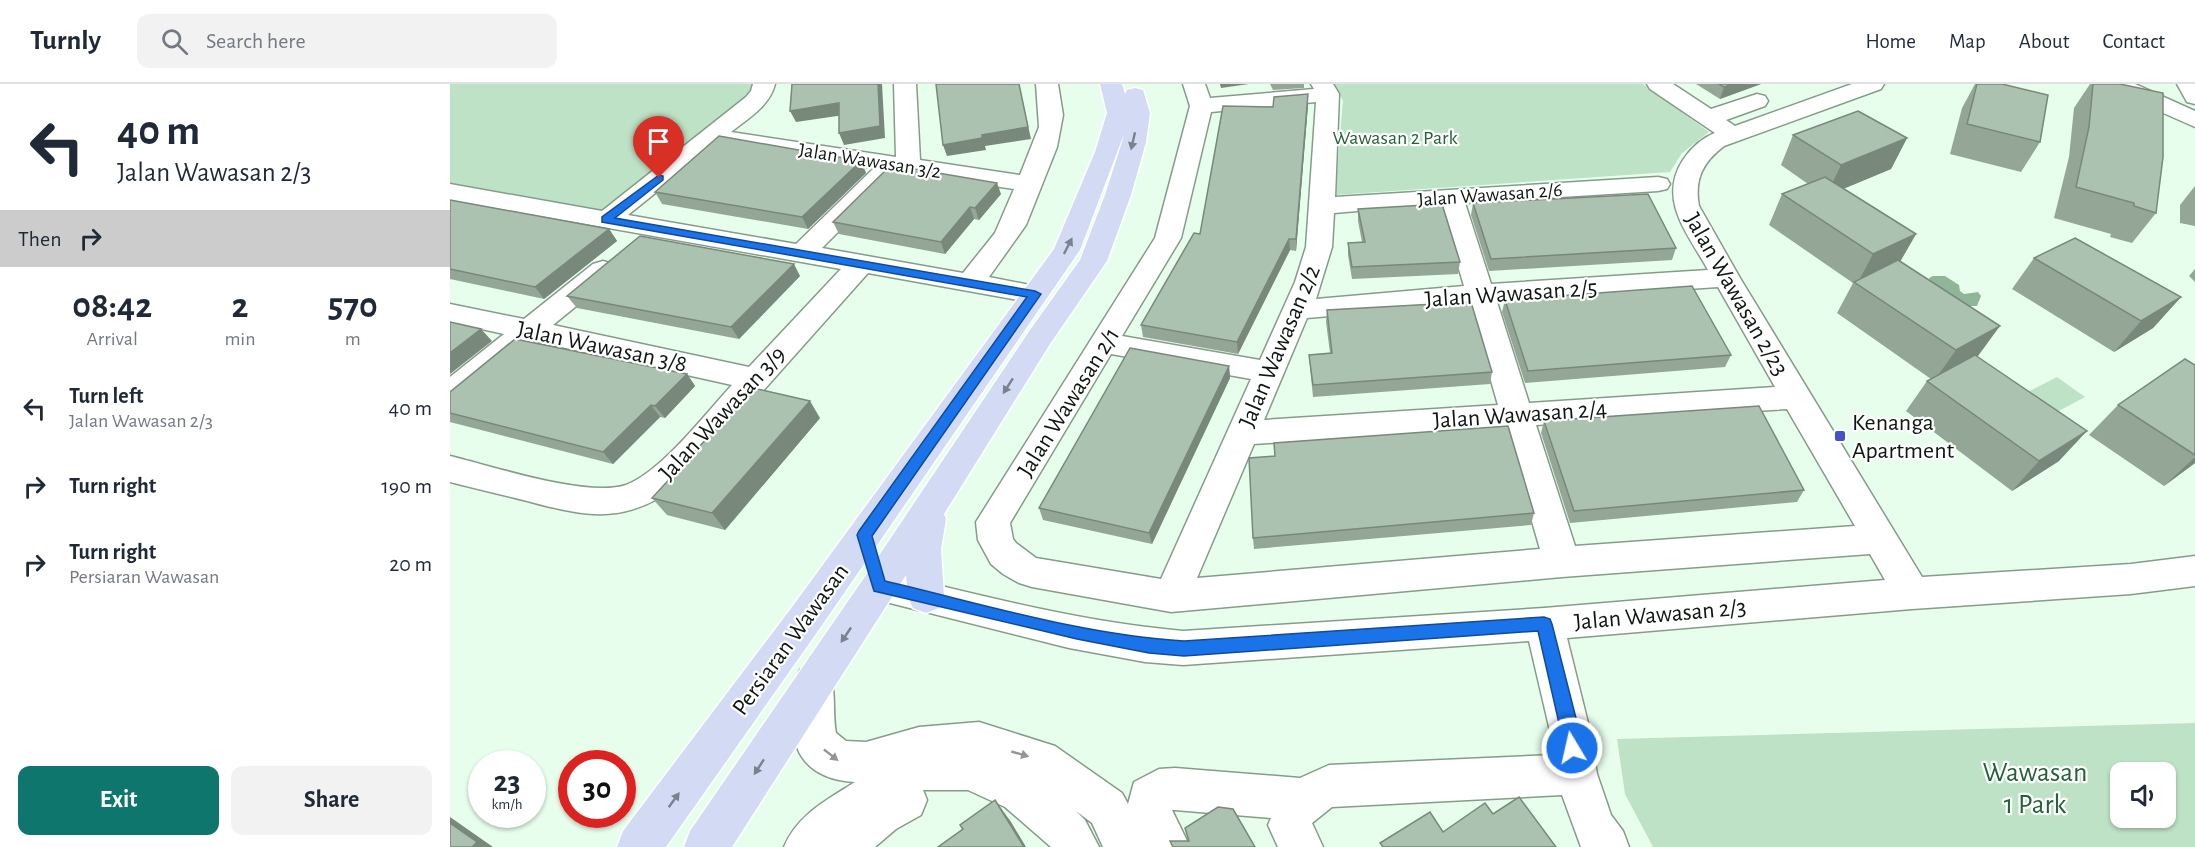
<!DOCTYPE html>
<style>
:root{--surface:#fff;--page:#f2f2f3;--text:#1f2937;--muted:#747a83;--line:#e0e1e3;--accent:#0f766e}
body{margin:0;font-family:"Alegreya Sans",sans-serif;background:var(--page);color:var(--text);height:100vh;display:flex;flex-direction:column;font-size:22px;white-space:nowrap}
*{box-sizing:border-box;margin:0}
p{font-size:20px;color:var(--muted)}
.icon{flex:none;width:33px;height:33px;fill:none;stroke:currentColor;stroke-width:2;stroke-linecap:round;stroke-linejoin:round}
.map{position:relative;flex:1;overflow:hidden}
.details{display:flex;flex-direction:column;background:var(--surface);width:450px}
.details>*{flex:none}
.guide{background:#fff;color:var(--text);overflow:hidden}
.tools{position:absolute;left:1660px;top:678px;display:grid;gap:12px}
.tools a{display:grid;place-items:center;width:66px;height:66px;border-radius:12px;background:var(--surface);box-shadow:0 2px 4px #0004;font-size:30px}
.speed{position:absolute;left:18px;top:666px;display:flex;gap:12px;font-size:30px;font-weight:700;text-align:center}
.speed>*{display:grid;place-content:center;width:78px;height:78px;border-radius:50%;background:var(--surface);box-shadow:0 2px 4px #0004;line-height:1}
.speed small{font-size:15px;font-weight:400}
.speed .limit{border:9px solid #d22;background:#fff;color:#111}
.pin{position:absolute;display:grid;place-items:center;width:51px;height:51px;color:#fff;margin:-62px -26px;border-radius:50% 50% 50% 0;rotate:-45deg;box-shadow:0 0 6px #0007}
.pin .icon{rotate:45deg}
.me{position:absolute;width:66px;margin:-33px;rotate:351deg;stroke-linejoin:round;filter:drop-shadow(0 0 4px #0008)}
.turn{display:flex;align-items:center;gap:21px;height:126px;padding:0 18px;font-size:27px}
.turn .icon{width:78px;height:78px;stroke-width:2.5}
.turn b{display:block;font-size:42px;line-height:51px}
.then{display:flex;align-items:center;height:57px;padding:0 18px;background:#0003;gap:12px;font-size:22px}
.eta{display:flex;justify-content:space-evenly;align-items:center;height:102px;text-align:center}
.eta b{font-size:36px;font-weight:600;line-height:42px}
.cta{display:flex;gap:12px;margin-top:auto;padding:12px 18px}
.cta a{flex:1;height:69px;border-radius:12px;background:var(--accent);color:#fff;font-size:24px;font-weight:600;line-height:69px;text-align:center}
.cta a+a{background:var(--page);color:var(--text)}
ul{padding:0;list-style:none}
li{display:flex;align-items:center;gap:18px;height:78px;padding:0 18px}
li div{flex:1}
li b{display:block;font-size:22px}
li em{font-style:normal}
header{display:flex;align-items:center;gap:36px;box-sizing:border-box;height:84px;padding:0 30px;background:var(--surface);border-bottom:2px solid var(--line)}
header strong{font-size:28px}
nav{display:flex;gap:33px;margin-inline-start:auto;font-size:21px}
.search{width:420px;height:54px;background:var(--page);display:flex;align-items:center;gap:15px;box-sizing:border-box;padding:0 21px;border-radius:12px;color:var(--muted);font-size:22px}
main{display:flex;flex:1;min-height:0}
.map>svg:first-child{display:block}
.green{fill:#bee2c5;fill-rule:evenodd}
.water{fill:#90b698}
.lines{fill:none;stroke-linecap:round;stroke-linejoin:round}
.minor-casing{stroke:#869c8a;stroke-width:3}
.major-casing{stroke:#fff;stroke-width:3}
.minor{fill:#fff;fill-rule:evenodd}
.major{fill:#d3daf4;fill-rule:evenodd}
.wall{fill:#94a797}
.shaded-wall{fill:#78887b}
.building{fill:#acc2b0;stroke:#78887b;stroke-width:1.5}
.oneway{fill:#7a828d}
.oneway2{fill:#939693}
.route{fill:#1a73e8;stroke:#114b97;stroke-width:1.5}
.poi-dot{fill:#4353c7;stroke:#fff;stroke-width:2}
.labels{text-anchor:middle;stroke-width:4.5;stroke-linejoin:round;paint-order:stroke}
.far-park-label{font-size:20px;fill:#256038;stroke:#fff}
.far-street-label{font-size:20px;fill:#0e1610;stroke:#fff}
.street-label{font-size:24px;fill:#0e1610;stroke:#fff}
.poi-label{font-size:24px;fill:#0e1610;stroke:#fff;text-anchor:start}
.near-park-label{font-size:28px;fill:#256038;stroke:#fff}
</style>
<header>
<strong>Turnly</strong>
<div class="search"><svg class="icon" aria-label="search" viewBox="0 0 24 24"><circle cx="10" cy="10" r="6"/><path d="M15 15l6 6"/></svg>Search here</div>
<nav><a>Home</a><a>Map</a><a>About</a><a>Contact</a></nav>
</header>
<main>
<section class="details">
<div class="guide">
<div class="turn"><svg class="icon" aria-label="left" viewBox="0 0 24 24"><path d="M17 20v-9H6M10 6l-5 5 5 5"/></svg><div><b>40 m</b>Jalan Wawasan 2/3</div></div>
<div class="then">Then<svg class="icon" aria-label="right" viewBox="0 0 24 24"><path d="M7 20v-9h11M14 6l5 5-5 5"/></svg></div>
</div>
<div class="eta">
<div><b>08:42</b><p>Arrival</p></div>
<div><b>2</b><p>min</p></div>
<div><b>570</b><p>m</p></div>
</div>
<ul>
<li><svg class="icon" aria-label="left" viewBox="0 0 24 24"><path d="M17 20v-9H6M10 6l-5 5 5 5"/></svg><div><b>Turn left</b><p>Jalan Wawasan 2/3</p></div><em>40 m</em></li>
<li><svg class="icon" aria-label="right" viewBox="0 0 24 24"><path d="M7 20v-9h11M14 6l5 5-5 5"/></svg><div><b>Turn right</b></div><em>190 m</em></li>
<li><svg class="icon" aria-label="right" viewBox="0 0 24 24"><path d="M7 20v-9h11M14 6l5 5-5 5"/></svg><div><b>Turn right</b><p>Persiaran Wawasan</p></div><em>20 m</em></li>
</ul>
<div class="cta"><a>Exit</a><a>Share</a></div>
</section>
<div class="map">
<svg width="1745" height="763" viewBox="0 0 1745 763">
<rect width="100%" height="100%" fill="#e6feeb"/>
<g class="green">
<polygon points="0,0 314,0 156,136 0,107"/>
<polygon points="884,0 1193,0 1259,48 1232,69 1220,88 885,111 893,17"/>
<polygon points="1607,293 1635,313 1601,331 1572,311"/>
<path d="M1745,639V763H1203L1175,710L1167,655ZM1671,688H1716V734H1671Z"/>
</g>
<polygon class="water" points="1483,192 1495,192 1509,201 1510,207 1514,210 1528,208 1531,212 1527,222 1519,222 1481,201 1479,194"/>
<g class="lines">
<g class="minor-casing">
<g id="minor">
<path d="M303,0H325C320,22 297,35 281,48L446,73L444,0H466L470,76L570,91L589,43L586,0H608L613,31L607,63L576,141L539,193L595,204L599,210L595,216L585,219L418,189L231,399C178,440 141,434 81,418C54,411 27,405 0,398V372C42,382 137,414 176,401C211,388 256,329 282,301L84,257L11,318L0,321V293L54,250L0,238V220L74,235L143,180L153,177L163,180L167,186L163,192L103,241L299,283L391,185L0,116V100L152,127L296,13L301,7ZM266,60L424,84L346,160L178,131ZM448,88L564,105L545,149L513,189L372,164Z"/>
<path d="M733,0H755L760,14L864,5L861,0H883L889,10L885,113L1208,93L1217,95L1220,100L1217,105L1208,107L1015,119L1041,200L1258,186C1239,151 1207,116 1233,76C1241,64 1252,54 1265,49L1200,5L1197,0H1223L1261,25L1307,10L1315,12L1318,17L1315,22L1276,36L1285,42L1402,0H1434L1431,5L1274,62C1253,78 1244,95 1249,122L1290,194L1472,493L1681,480L1745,472V502L1681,510L1462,525L1117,554L1140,647L1147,690L1161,731L1173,747L1179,763H1131L1112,711L882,723L862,739L873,763H828L818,741L821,734L725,726H722L740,763H653L642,739L626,727L635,736L649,763H601L555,723L518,706H473L477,716L471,731L446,745L425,763H334C347,731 377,716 405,698C385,697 364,691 352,673C338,652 340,608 350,586L364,581L378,586C387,606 382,628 386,649L396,657L416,658L469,643L529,638L605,662L672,709L678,720L684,698L709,685L725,684L850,694L879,681L1103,671L1100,647L1079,557L733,581L695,578L619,564L416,513L411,502L416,491L429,487C530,511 629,538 733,547L1094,524L1435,496L1420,470L1112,493L721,528L582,503L569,499L553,490L541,480L528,456L526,438L705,154L740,22ZM866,18L856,163L845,198L810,276L672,252L731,154L761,28ZM990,120L1014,202L866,215L882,163L884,129ZM1268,203L1325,303L1079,319L1047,218ZM1019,220L1048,321L814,336L857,234ZM661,270L801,295L711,495L586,474L566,459L563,455L560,439ZM1337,325L1405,442L1125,462L1086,341ZM1055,344L1090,465L747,494L804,360Z"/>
<polygon points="1656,0 1685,0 1745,27 1745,43 1659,5"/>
<polygon points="1727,0 1745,0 1745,20 1737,18"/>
</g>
</g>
<g class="major-casing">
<polygon id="major" points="650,0 672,0 675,10 677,6 685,4 693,6 700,29 696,58 681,111 657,177 600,260 494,430 496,435 491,465 494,513 489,524 476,529 463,524 458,513 456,491 282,763 234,763 240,747 416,491 580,246 630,176 655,111 672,58 674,50 630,166 368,547 216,763 167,763 173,747 342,523 604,165 645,68 657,29"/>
</g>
<use href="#minor" class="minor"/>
<use href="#major" class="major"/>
</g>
<g class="wall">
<polygon points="820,0 854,0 854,4 823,6"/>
<polygon points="1246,0 1311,0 1270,15"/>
<polygon points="1525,0 1552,0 1590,58 1571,88 1500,70 1512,24"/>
<polygon points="1640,0 1670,0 1706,129 1682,159 1660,153 1661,150 1604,134 1619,73 1624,24"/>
<polygon points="858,10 858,21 846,167 840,166 788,270 693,253 691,241 750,150 823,23"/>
<polygon points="1343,51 1457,54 1441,85 1393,105 1466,150 1450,178 1527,273 1609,377 1562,407 1456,327 1477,297 1481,295 1387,229 1403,199 1319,141 1332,110 1358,100 1331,81"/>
<polygon points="411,77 416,89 358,145 212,120 205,108"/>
<polygon points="1745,102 1745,142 1730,139 1730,121"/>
<polygon points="551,110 529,136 524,135 495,170 389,150 383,138"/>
<polygon points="0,116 159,145 167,157 94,215 0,195"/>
<polygon points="1023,119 1226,164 1222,176 1039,187 1021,131"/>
<polygon points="908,125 1010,178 1008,190 902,195 898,171 898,159 912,158 908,137"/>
<polygon points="1584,174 1731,213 1703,244 1664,268 1562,205"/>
<polygon points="1745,185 1745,198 1739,192"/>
<polygon points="350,192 289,255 127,224 117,212"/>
<polygon points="1055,216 1281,271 1275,283 1075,299 1052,228"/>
<polygon points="877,226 1042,288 1040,300 863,313 860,283 859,271 880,269 876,238"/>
<polygon points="1745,281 1745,379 1714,402 1639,351 1668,321"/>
<polygon points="779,282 780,294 702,460 593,436 589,424"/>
<polygon points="237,290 245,302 215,334 210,333 163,380 0,338 0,308"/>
<polygon points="370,334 275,446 217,431 202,414"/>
<polygon points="1094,337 1354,406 1347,418 1120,439 1091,349"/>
<polygon points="1084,429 1081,441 804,465 803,454"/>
</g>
<g class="shaded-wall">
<polygon points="428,0 432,0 435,54 394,61 389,49"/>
<polygon points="569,0 581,55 535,62 536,66 497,72 493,61 532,51"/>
<polygon points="770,0 799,0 771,4"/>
<polygon points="1283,0 1311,0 1270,15 1274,3"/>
<polygon points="858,10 858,21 846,167 846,155"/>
<polygon points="389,19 394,31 346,38 340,27"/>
<polygon points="1457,54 1441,85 1376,112 1391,81"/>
<polygon points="411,77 416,89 358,145 352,133"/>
<polygon points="547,99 551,110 529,136 525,124"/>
<polygon points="520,123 524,135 495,170 491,158"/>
<polygon points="159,145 167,157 94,215 85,203"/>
<polygon points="1466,150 1448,181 1407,200 1423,170"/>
<polygon points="839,155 840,166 788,270 787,258"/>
<polygon points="344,180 350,192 289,255 281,243"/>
<polygon points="1731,213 1703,244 1664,268 1691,237"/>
<polygon points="1550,242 1528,272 1484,297 1506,266"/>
<polygon points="31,245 42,257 0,290 0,269"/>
<polygon points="779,282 780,294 702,460 699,449"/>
<polygon points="237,290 245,302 215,334 205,322"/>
<polygon points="360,317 370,334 275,446 262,429"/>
<polygon points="201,321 210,333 163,380 153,368"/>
<polygon points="1637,347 1609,377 1562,407 1589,377"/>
<polygon points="1745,373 1745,379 1714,402"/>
<polygon points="545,716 561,738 576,763 574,763"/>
<polygon points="0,733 43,763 22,763 0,739"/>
</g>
<g class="building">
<polygon points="342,0 428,0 430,42 389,49 389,19 340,27"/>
<polygon points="486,0 569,0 578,43 532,51 532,54 493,61"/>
<polygon points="1269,0 1283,0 1274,3"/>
<polygon points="1527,0 1552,0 1598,11 1590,58 1517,40"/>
<polygon points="1643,0 1670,0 1713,9 1713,73 1706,129 1684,122 1684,119 1626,103 1639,43"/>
<polygon points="858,10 846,155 839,155 787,258 691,241 744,149 750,150 773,22 823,23 824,13"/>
<polygon points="1408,27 1457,54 1391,81 1343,51"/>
<polygon points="269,52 411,77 352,133 205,108"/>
<polygon points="441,81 547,99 525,124 520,123 491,158 383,138"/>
<polygon points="1375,93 1466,150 1423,170 1332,110"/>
<polygon points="1198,110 1226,164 1041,175 1023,119"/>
<polygon points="0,116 159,145 85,203 0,185"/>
<polygon points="992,120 1010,178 902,183 898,159 915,158 908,125"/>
<polygon points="190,152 344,180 281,243 117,212"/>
<polygon points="1625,154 1731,213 1691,237 1584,174"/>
<polygon points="1448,176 1550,242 1506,266 1404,198"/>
<polygon points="1242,202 1281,271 1078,287 1055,216"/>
<polygon points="1021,218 1042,288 863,301 859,271 882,269 877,226"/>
<polygon points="0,238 31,245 0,269"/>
<polygon points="65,255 237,290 205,322 201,321 153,368 0,329 0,308"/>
<polygon points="680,264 779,282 699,449 589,424"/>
<polygon points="1525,271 1637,347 1589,377 1477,297"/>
<polygon points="1735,275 1745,281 1745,371 1668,321"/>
<polygon points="303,304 360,317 262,429 202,414"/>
<polygon points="1309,322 1354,406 1124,427 1094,337"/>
<polygon points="1058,342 1084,429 803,454 799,374 825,372 824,359"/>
<polygon points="1069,713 1106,763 933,763 930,759 980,728 993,748 1035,719 1043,730"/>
<polygon points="545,716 574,763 488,763 513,745 510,741"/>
<polygon points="768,723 783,725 805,763 723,763 720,757 739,757 735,744"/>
<polygon points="0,739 27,758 22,763 0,763"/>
</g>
<defs><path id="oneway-solid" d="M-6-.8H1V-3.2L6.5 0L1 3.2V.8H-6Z" transform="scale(1.5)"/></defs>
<g class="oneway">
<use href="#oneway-solid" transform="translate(683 57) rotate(103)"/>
<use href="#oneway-solid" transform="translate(618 162) rotate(-63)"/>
<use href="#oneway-solid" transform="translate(558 302) rotate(123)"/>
<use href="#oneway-solid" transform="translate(396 551) rotate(124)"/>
<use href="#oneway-solid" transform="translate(309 683) rotate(123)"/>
<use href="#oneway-solid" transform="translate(224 716) rotate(-54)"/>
</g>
<g class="oneway2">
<use href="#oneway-solid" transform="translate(570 670) rotate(16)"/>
<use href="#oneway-solid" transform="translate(381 671) rotate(38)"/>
</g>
<path class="route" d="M209,91L213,92V96L165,134L585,207L591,210L422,452L435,497C533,520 633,551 734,557L1094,533L1100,535L1102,540L1129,646L1131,664L1128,670L1122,672L1116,670L1088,547L734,572L699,569L627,555L424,507L407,451L409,447L577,213L152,138V133Z"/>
<rect class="poi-dot" x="1384" y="346" width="12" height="12" rx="3"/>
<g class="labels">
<g class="far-park-label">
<text x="945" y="60">Wawasan 2 Park</text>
</g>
<g class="far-street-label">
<text transform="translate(420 76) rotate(9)" y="7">Jalan Wawasan 3/2</text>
<text transform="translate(1040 110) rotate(-4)" y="7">Jalan Wawasan 2/6</text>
</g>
<g class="street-label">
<text transform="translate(1061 209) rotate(-4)" y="8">Jalan Wawasan 2/5</text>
<text transform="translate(1287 210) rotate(60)" y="8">Jalan Wawasan 2/23</text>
<text transform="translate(152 262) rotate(12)" y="8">Jalan Wawasan 3/8</text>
<text transform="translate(829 262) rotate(-67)" y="8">Jalan Wawasan 2/2</text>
<text transform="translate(618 318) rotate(-58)" y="8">Jalan Wawasan 2/1</text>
<text transform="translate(272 329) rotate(-47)" y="8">Jalan Wawasan 3/9</text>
<text transform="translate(1070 330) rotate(-4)" y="8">Jalan Wawasan 2/4</text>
<text transform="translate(1210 530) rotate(-5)" y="8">Jalan Wawasan 2/3</text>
<text transform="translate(340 555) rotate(-54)" y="8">Persiaran Wawasan</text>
</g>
<g class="poi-label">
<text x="1402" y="346">Kenanga<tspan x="1402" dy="28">Apartment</tspan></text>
</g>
<g class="near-park-label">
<text x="1585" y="697">Wawasan<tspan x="1585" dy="32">1 Park</tspan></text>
</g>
</g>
</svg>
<div class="tools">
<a><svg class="icon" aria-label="sound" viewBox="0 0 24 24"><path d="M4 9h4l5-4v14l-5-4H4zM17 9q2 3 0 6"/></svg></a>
</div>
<div class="speed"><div>23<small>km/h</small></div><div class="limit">30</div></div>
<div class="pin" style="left:209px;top:94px;background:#d93025"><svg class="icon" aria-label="arrive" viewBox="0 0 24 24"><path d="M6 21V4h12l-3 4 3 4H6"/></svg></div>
<svg class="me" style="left:1122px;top:664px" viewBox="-20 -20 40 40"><circle r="17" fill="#1a73e8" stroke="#fff" stroke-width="3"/><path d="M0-11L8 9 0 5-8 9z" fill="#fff"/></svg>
</div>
</main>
